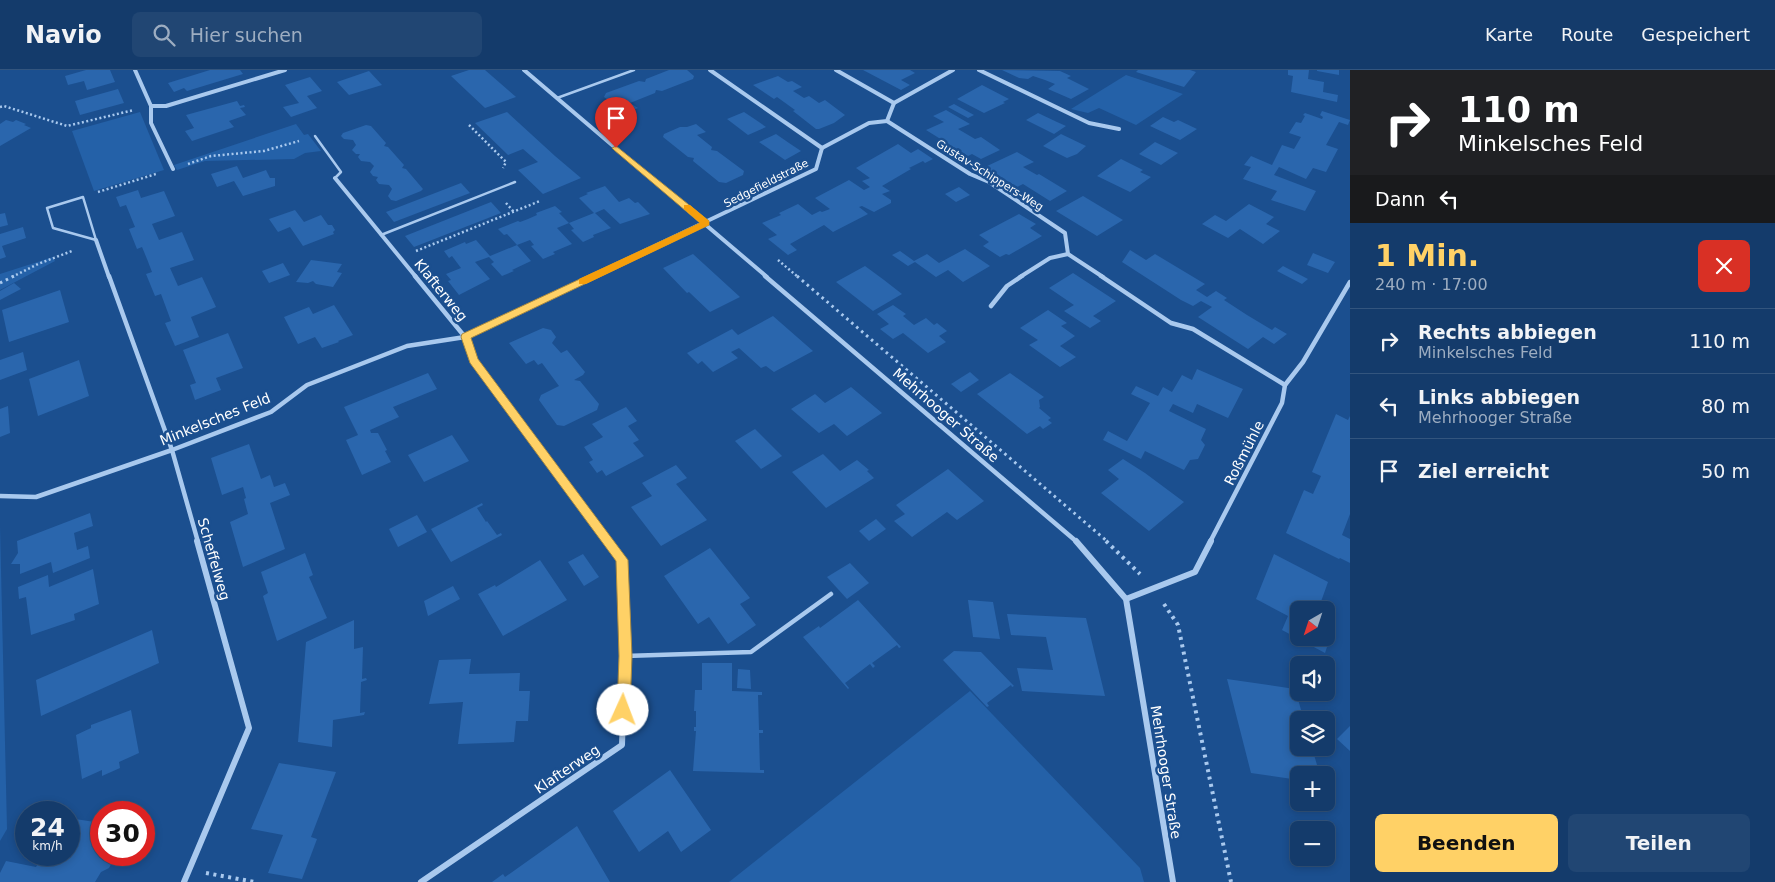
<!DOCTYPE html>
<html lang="de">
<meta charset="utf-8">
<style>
:root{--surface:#143b6b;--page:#214673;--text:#f1f3f6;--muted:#9dadc1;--line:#33557e;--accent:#ffd166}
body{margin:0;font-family:"DejaVu Sans",sans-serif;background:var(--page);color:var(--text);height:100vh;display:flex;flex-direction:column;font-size:19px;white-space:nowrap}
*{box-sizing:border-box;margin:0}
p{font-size:16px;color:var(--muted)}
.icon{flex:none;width:28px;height:28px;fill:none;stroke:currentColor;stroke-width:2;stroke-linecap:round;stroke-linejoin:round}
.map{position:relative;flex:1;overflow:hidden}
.panel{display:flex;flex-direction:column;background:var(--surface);width:425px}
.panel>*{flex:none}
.banner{background:#202124;color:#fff;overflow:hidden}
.needle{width:32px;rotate:219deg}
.tools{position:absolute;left:1290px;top:531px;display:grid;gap:10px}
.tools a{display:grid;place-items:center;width:45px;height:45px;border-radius:8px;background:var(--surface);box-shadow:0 2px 8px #0003,0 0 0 1px var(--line);font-size:25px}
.speed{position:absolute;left:15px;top:731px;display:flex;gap:10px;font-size:25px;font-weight:700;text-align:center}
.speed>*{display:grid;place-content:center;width:65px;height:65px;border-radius:50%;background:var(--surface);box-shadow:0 2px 8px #0003,0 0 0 1px var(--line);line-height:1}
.speed small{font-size:12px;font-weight:400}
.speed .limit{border:8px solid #d22;background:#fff;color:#111}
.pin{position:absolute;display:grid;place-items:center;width:42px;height:42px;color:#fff;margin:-51px -21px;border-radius:50% 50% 50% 0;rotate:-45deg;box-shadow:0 0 5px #0007}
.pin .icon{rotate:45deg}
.me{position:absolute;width:55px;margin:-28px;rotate:2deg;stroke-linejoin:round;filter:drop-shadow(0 0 4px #0008)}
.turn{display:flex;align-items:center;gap:18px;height:105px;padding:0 25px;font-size:22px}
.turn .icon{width:65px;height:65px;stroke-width:2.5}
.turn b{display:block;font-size:35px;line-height:42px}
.then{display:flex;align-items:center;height:48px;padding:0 25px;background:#0003;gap:10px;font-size:19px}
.round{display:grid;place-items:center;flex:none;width:52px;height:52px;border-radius:8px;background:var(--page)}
.summary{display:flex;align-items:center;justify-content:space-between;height:85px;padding:0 25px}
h1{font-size:30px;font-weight:600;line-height:38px;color:var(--accent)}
.primary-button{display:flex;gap:10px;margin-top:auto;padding:10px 25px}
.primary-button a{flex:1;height:58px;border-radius:8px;background:var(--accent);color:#111;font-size:20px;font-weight:600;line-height:58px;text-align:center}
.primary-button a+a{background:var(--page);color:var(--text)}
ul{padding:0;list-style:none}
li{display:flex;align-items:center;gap:15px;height:65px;padding:0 25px;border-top:1px solid var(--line)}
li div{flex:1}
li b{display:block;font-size:19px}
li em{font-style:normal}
header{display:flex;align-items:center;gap:30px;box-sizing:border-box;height:70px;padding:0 25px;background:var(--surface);border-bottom:1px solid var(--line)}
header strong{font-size:24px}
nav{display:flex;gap:28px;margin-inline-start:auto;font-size:18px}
.search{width:350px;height:45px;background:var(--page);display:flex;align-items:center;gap:12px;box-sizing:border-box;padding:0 18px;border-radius:8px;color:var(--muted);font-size:19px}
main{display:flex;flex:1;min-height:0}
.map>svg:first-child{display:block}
.green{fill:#2461a8}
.building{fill:#2a66ad}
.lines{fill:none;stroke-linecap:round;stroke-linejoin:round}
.path-far2{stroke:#a9c9ee;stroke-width:2.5;stroke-dasharray:2 2.5;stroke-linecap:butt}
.path-far1{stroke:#a9c9ee;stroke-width:3;stroke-dasharray:2.5 4;stroke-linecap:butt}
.path{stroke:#a9c9ee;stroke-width:4;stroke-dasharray:3 4.5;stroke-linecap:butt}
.lane-far1{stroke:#a9c9ee;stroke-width:2.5}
.lane{stroke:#a9c9ee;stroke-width:4.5}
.street-far2{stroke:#a9c9ee;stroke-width:4}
.street-far1{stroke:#a9c9ee;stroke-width:4.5}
.street{stroke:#a9c9ee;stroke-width:6}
.route{fill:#ffd166;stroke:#a68842}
.slow{fill:#f59e0b}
.labels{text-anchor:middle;stroke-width:5;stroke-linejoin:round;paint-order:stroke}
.far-street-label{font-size:11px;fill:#fff;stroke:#1b4f8f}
.street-label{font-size:14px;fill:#fff;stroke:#1b4f8f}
</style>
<header>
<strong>Navio</strong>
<div class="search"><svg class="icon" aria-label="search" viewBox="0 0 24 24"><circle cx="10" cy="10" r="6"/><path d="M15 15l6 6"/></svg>Hier suchen</div>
<nav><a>Karte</a><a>Route</a><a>Gespeichert</a></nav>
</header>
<main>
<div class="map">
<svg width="1350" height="812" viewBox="0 0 1350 812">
<rect width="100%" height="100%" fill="#1b4f8f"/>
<g class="green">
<polygon points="1126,5 1183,24 1136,55 1099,38 1088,43 1071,39"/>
<polygon points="140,42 164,100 94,121 72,61"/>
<polygon points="296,54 304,65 308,64 321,81 305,83 294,89 205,91 177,100 174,95"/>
<polygon points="53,187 55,191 0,220 0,204"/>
<polygon points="0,456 7,759 0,771"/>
<polygon points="970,621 1140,798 1144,812 729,812"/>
</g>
<g class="building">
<polygon points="86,0 110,0 115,12 87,20 84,11 68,15 65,6"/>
<polygon points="210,0 240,0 243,4 187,21 184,18 174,22 168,13"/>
<polygon points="469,0 485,0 516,27 485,38 451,6"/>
<polygon points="669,0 687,0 694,6 693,9 662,21 656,20 655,23 630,33 638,38 625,43 620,39 621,36 615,35 604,27 606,23 639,11 645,12 646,9"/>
<polygon points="863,0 910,0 915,3 901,10 910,15 901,20"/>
<polygon points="1002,0 1060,1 1071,6 1067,8 1089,19 1071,29 1048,19 1055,14 1045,10 1033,6 1028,9 1019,8"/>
<polygon points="1138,0 1190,0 1196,2 1184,17 1136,2"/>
<polygon points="1288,0 1309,0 1308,9 1324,12 1323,22 1338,25 1337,32 1291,22 1293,6 1288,5"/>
<polygon points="1317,0 1339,0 1339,5 1317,1"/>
<polygon points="369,1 382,15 349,25 337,12"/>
<polygon points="778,6 788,12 792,11 802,17 793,21 804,28 809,26 819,33 825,30 845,45 834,53 819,59 816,59 793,41 795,40 777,27 774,29 753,15"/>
<polygon points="310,7 322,21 307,26 317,38 291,47 283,37 299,33 285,15"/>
<polygon points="982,15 1009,29 1003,32 1005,33 984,43 957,29"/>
<polygon points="118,19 124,33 80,45 75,31"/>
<polygon points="237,31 240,36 244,35 245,37 240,38 246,45 229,51 234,57 192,71 185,61 194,58 186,45"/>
<polygon points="954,34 974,45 968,48 948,37"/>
<polygon points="946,40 970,54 958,59 975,69 981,67 1000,80 981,89 972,84 968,86 926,60 944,52 933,46"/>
<polygon points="1322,41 1350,50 1348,55 1339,52 1326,75 1338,79 1326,102 1313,98 1306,109 1279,97 1274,105 1316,121 1305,141 1271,130 1277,121 1243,109 1251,97 1244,95 1251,86 1272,95 1282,75 1294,79 1301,67 1289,63 1296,52 1301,53 1305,46 1303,45 1305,43 1322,49 1323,47 1320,45"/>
<polygon points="507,42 555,86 581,108 543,124 518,100 538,92 523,79 508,85 475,53"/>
<polygon points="744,42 756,50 766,57 748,65 727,49"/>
<polygon points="1038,43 1057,52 1066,56 1054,64 1026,50"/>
<polygon points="1163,47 1174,52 1178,50 1197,59 1180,70 1150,56"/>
<polygon points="6,50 13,52 16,50 26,54 24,55 31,58 0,76 0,54"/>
<polygon points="696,54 706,62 697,65 712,77 711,80 717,81 744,101 743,105 726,113 719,112 693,91 694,88 688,87 663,67 664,64 680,57 687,57"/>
<polygon points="366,55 371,56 386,73 384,76 388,77 404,95 402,98 406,99 423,119 421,121 396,131 391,130 388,126 392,119 389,115 379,114 376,110 378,107 373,106 370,102 374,96 370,92 361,91 358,87 360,84 356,84 352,80 356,75 353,70 344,69 341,66 343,63"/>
<polygon points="776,64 789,73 801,81 785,90 759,72"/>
<polygon points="1061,64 1086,76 1077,84 1067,88 1043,76"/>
<polygon points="1155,72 1178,83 1161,95 1139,84"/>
<polygon points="898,74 911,83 918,79 933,89 925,93 923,91 909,98 911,99 882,116 890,121 882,124 891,130 891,133 874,142 862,136 859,137 868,144 833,162 824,155 790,174 797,180 788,185 768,169 777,165 762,153 781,145 779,143 798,134 812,145 820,141 822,142 830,139 815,128 849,110 864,120 870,117 862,111 870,108 856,98"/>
<polygon points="1017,82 1034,92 1023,97 1037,105 1039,104 1067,121 1050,131 1023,114 1017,117 985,97"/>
<polygon points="1121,89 1143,100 1140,102 1151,107 1130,122 1097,106"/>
<polygon points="237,96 243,108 266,100 270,108 275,108 275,116 243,126 234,111 217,117 211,104"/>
<polygon points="461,113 470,123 394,152 386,142"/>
<polygon points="605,116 619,132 629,128 635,133 638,132 650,144 620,154 604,139 595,143 611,158 593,165 594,167 583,172 571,160 574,159 569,153 557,158 572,174 553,182 555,184 543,189 531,176 534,175 530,170 517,175 531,191 512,200 514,201 502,206 491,194 494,192 489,187 475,192 490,209 459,225 448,211 451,210 446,204 461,198 452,186 449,188 444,181 465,172 466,174 476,170 490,186 517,175 507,164 504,165 498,159 518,151 520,152 528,149 537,145 536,143 555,136 562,142 559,143 569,153 594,143 579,128 588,124 586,123"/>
<polygon points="959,117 970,125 956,132 945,124"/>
<polygon points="138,120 141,128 164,121 175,146 152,154 159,170 182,162 194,190 170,198 178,216 202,207 216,237 191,247 199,267 175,276 165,253 171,251 161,224 155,226 146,204 152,202 147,189 142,177 137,179 129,159 135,157 126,135 120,137 116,127"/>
<polygon points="1083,126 1123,150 1097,166 1056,141"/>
<polygon points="491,132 501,143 414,177 405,166"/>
<polygon points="1249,134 1274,147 1266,154 1280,161 1263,174 1240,159 1228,168 1202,154 1215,145 1226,151"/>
<polygon points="295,140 304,152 321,145 328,155 332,155 335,160 333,162 334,164 303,176 290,157 278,162 269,149"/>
<polygon points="5,143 8,155 0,157 0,144"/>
<polygon points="1019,144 1036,154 1030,158 1042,166 1009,185 1006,184 1000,187 983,176 989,172 979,165"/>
<polygon points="23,157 26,168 2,176 6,187 0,189 0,164"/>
<polygon points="965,179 990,196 963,212 948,200 936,207 915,192 908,196 892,185 900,181 914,191 927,184 939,193"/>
<polygon points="1130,180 1146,190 1155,184 1205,214 1196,220 1207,227 1216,221 1227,228 1224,230 1247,245 1272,260 1275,257 1287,264 1274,274 1263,267 1248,279 1198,247 1212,237 1201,231 1193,236 1181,230 1122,192"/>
<polygon points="1313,183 1335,192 1328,203 1307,195"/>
<polygon points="693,184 740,227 710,242 689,222 687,223 663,198"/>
<polygon points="311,190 342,194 337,202 342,203 333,217 316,214 313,211 308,213 296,212"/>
<polygon points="283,193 290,205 269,213 262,201"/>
<polygon points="865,196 884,210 902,224 873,241 836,212"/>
<polygon points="1283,196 1308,209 1302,214 1277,201"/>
<polygon points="1073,203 1116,231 1093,246 1101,251 1090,258 1064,241 1074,235 1049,218"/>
<polygon points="14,213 21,219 0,230 0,221"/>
<polygon points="60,220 69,252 9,272 2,240"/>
<polygon points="334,235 353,265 338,271 339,272 322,278 315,267 298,274 284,247 309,237 313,244"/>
<polygon points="893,235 906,244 903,246 914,255 926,248 934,255 937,253 947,261 939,266 946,272 928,283 903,263 893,269 880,259 889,254 877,244"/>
<polygon points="1048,240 1067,253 1061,256 1075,266 1060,276 1076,287 1060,297 1029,275 1038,270 1020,258"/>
<polygon points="773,246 813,281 774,302 766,296 761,298 739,278 731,282 738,288 713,302 702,291 698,294 687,283 732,259 738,265"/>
<polygon points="543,258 551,260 556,267 552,273 561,283 567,280 585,302 583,305 574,310 580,311 599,334 597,340 564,356 557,355 539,330 541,325 559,316 542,293 538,295 534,290 526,294 509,273"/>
<polygon points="228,263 243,298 216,308 221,320 195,330 190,315 196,313 183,280"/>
<polygon points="23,282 27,300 0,310 0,290"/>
<polygon points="79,290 89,326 38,346 29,309"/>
<polygon points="1197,299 1243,319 1228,348 1197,334 1193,343 1173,334 1169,341 1206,359 1201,370 1205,375 1198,389 1190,390 1184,400 1145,381 1141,389 1103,370 1108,361 1127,371 1150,333 1131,324 1136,316 1158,326 1163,317 1172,322 1182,305 1192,310"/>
<polygon points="970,302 979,310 961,322 951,314"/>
<polygon points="428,303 437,319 393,337 399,347 370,360 371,363 378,363 387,380 385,381 391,392 362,405 346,370 358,365 344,337"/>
<polygon points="1010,303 1044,327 1039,330 1040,337 1039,338 1051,348 1048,350 1052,353 1043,359 1040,356 1027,364 977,324"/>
<polygon points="851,317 882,343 847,366 834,354 819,363 791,339 815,324 825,333"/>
<polygon points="8,336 10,363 0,367 0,339"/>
<polygon points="626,337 637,351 628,356 639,370 633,373 644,386 606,406 602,400 597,403 589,392 593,390 584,377 603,367 592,354"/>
<polygon points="1336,344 1348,350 1350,346 1350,444 1342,465 1350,469 1350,493 1340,488 1339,489 1286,463 1304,420 1313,424 1321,406 1312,402"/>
<polygon points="755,359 782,386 761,399 735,371"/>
<polygon points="452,365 469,391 424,412 408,385"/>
<polygon points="249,374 261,409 270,405 274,417 285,413 290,425 270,433 285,479 243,497 230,452 248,444 244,429 246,428 243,417 222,425 211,388"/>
<polygon points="823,384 840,401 857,390 869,400 867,401 874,408 826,438 792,402"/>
<polygon points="1123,389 1145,403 1184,432 1149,461 1101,423 1119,409 1108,400"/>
<polygon points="676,395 687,408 676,414 707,450 661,476 631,437 652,426 642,413"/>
<polygon points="948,399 984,431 957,450 947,442 912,467 894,451 905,444 896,435"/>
<polygon points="482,433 483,435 477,438 486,452 487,451 497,465 501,463 502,465 451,492 431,459"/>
<polygon points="90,443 93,456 74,463 77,480 88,476 90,488 53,503 51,492 20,504 20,494 11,494 18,483 17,471"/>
<polygon points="417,445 427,462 398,477 389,459"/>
<polygon points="876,449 886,459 869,471 859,461"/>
<polygon points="710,478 750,528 740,534 756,555 728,574 709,547 698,554 664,506"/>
<polygon points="305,483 313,505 309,507 327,548 277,571 263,526 268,523 261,502"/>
<polygon points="583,484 599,507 584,516 568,492"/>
<polygon points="1274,484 1328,512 1318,540 1299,540 1299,568 1326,568 1326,566 1330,568 1325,583 1282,560 1288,546 1256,529"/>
<polygon points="540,490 567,530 503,566 478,524 495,515 496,517"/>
<polygon points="850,493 869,513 847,529 827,507"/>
<polygon points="93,499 99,534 74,544 75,550 31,565 26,527 19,529 18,517 48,505 49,517"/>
<polygon points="453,516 460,529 428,546 424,531"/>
<polygon points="858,530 901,577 899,578 897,575 872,593 875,596 873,598 870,594 845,613 849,618 848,619 803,567 819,556 820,558"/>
<polygon points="968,530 993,532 1000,569 973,567"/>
<polygon points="1007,544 1086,548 1105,626 1022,621 1017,598 1053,600 1046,567 1011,565"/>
<polygon points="354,550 354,579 363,577 362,609 366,608 367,610 361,612 360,643 365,642 364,645 333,650 332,677 298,672 306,572"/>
<polygon points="152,560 159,593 41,646 36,610"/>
<polygon points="954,581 981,582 1014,616 1012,617 1011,615 987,633 989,636 987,637 943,590"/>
<polygon points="471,589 469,604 520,603 519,621 530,621 528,651 516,651 514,672 458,674 463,632 429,634 439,590"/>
<polygon points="702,593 732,593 732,621 762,622 762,625 758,625 759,660 763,660 763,663 759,663 760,700 764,700 764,703 693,701 696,661 694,661 694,657 696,657 696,641 694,641 695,620 702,620"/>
<polygon points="738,599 750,600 751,619 737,618"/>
<polygon points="1227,609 1295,619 1304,650 1299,650 1299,678 1312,678 1320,705 1299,705 1299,710 1251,703"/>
<polygon points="131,640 139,683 119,692 120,698 102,706 102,700 82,709 76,665 91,658 91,655"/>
<polygon points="1350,656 1350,681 1337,669"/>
<polygon points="279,693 336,702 311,767 317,769 302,809 268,803 283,765 251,759"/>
<polygon points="670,700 711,760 681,782 668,761 639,782 613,741"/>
<polygon points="69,748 101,753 101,785 116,785 109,798 101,802 95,812 0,812 0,803 6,791 36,797 43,785 69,785"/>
<polygon points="577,756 610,812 492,812 503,804 505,807"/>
</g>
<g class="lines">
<g class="path-far2">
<polyline points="0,37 4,36 67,56 134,40"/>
<polyline points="469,55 506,92 503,98"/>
<polyline points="188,94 211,86 264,81 299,71"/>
<polyline points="98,122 156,104"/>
<polyline points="506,133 514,142"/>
<polyline points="416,181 540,131"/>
<polyline points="778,190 798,207"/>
<polyline points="12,207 38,194 72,181"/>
</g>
<g class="path-far1">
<polyline points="797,206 1108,472"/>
<polyline points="0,213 14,206"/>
</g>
<g class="path">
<polyline points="1106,471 1140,504"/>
<polyline points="1164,534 1178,555 1231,812"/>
<polyline points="206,803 255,812"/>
</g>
<g class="lane-far1">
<polyline points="557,28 634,0"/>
<polyline points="315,66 341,102 335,108"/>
<polygon points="83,127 96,170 53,158 47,138"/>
<polyline points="381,165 515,112"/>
</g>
<polyline class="lane" points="625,586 751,582 831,524"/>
<g class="street-far2">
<polyline points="135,0 151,36 151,53 173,99"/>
<polyline points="524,0 767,207"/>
<polyline points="710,0 822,78"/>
<polyline points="836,0 894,33"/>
<polyline points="979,0 1089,53 1119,59"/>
<polyline points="151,36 166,36 285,0"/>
<polyline points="887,51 970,104 989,112 1065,163 1068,184 1103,207"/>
<polyline points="335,108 416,207"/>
<polyline points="96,170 109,207"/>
<polyline points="590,207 816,99 822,78 869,53 887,51 894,33 953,0"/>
<polyline points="1020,207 1050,188 1068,184"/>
</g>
<g class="street-far1">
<polyline points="109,206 172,380 198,472"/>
<polyline points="415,206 465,267 473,290 609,472"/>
<polyline points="765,206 1077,472"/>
<polyline points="1101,206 1171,253 1193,259 1285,315"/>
<polyline points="991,236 1007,216 1022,206"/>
<polyline points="0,426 36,427 172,380 271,342 307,315 407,276 465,267 592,206"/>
<polyline points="1210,472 1282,333 1285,315 1303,292 1350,212"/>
</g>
<g class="street">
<polyline points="1076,471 1126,529 1173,812"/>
<polyline points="1126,529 1195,502 1211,471"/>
<polyline points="184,812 249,658 197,471"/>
<polyline points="421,812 622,675 625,586 622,490 608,471"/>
</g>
</g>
<polygon class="route" points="616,76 709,151 709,155 471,268 478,289 628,490 632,586 630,640 628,644 623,646 619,644 617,640 619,586 616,491 470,293 461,267 462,264 700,153 614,80 612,78"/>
<polygon class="slow" points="684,135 690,135 709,151 709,155 586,214 579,214 579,209 700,153 684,139"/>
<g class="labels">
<g class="far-street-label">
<text transform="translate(990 105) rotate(32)" y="4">Gustav-Schippers-Weg</text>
<text transform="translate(766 113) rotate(-27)" y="4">Sedgefieldstraße</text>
</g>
<g class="street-label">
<text transform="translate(441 220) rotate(51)" y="5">Klafterweg</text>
<text transform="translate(946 345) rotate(41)" y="5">Mehrhooger Straße</text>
<text transform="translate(215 349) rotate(-22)" y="5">Minkelsches Feld</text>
<text transform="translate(1244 383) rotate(-63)" y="5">Roßmühle</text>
<text transform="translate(214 489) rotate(74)" y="5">Scheffelweg</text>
<text transform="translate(567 699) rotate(-34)" y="5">Klafterweg</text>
<text transform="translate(1166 702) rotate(81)" y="5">Mehrhooger Straße</text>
</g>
</g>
</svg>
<div class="tools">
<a><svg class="needle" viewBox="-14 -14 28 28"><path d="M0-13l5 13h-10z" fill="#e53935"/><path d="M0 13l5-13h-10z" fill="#9dadc1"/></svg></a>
<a><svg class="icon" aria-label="sound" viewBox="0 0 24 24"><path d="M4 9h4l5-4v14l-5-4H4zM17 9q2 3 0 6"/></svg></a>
<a><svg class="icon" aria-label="layers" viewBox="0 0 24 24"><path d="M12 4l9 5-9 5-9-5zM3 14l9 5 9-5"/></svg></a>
<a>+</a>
<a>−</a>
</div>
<div class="speed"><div>24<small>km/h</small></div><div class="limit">30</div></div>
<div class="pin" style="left:616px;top:78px;background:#d93025"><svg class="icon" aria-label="arrive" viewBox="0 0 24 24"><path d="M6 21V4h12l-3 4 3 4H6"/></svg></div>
<svg class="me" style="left:623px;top:640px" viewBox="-20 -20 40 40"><circle r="19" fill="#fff"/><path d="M0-13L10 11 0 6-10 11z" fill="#ffd166"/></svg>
</div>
<section class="panel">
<div class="banner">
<div class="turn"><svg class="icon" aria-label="right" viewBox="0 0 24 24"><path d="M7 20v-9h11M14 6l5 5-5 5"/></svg><div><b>110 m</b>Minkelsches Feld</div></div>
<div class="then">Dann<svg class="icon" aria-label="left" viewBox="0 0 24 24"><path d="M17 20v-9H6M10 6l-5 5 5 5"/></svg></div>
</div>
<div class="summary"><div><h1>1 Min.</h1><p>240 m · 17:00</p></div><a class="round" style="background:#d93025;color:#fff"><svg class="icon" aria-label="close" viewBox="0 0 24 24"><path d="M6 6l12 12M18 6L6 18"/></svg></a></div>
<ul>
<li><svg class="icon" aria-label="right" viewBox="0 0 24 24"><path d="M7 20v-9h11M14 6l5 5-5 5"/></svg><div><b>Rechts abbiegen</b><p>Minkelsches Feld</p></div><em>110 m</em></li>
<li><svg class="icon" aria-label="left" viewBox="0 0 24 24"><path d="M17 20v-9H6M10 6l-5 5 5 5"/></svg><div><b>Links abbiegen</b><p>Mehrhooger Straße</p></div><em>80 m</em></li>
<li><svg class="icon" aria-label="arrive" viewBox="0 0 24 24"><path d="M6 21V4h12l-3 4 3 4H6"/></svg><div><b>Ziel erreicht</b></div><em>50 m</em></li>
</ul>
<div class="primary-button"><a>Beenden</a><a>Teilen</a></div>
</section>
</main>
